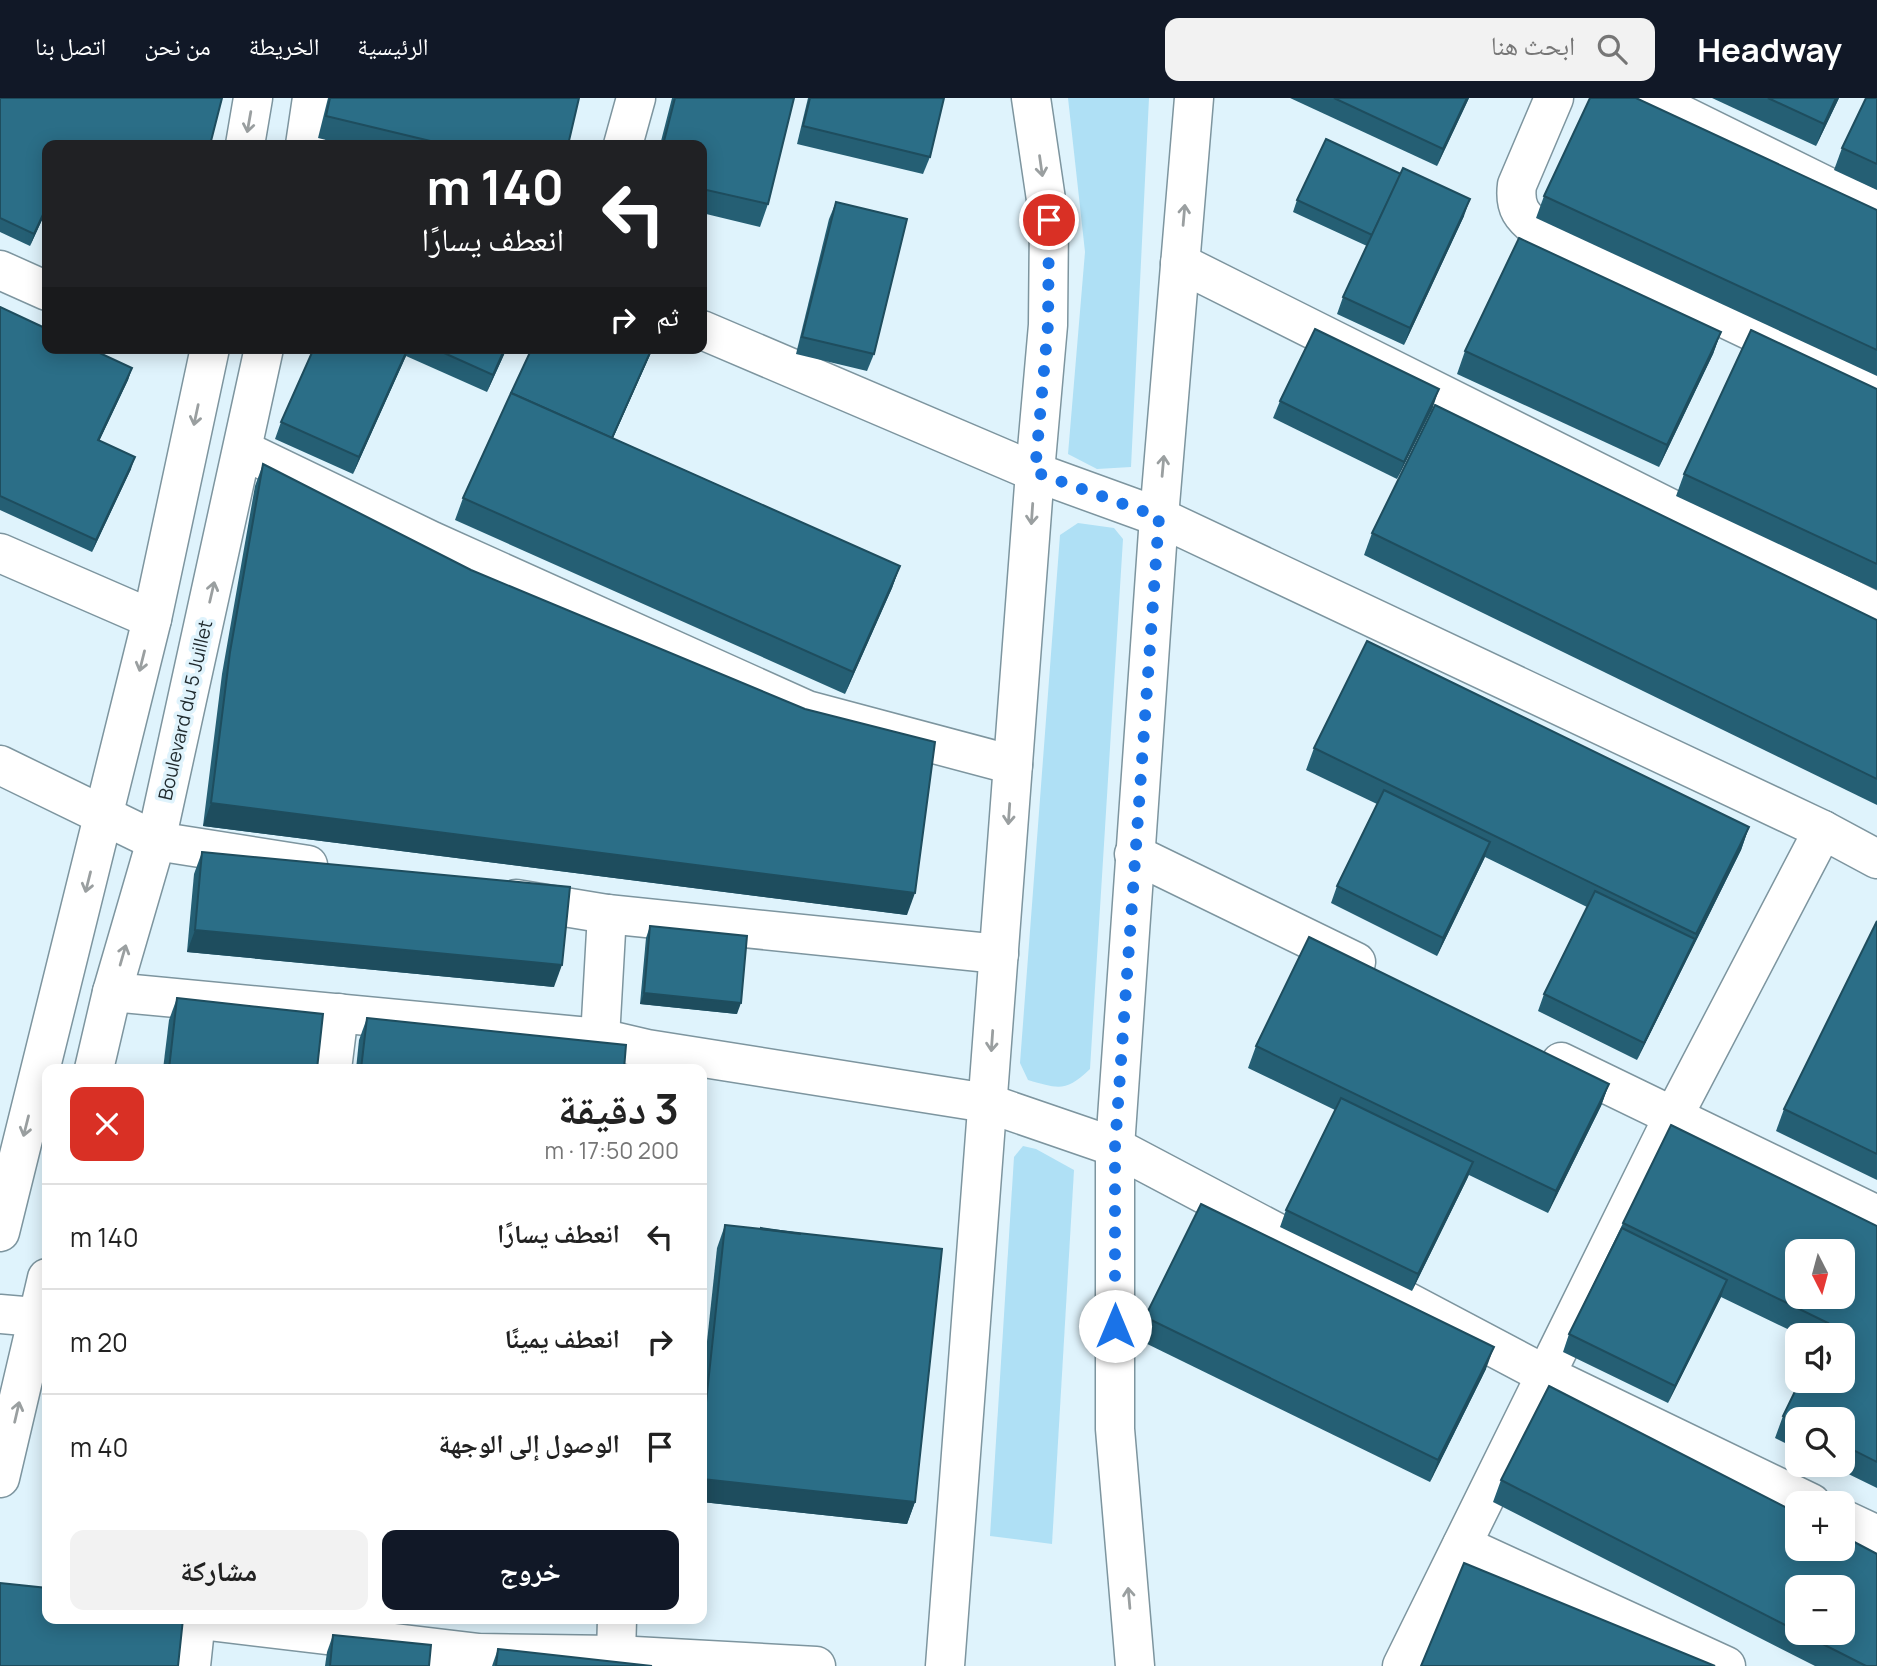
<!DOCTYPE html>
<html lang="ar">
<meta charset="utf-8">
<style>
:root{--surface:#fff;--page:#f2f2f2;--text:#222;--muted:#767676;--line:#e0e0e0;--accent:#111827}
body{margin:0;font-family:Manrope,"Noto Naskh Arabic",sans-serif;background:var(--page);color:var(--text);direction:rtl;height:100vh;display:flex;flex-direction:column;font-size:26px;white-space:nowrap}
*{box-sizing:border-box;margin:0}
p{font-size:23px;color:var(--muted)}
.icon{flex:none;width:38px;height:38px;fill:none;stroke:currentColor;stroke-width:2;stroke-linecap:round;stroke-linejoin:round}
.map{position:relative;flex:1;overflow:hidden;direction:ltr}
.panel{position:absolute;left:42px;top:966px;width:665px;height:560px;display:flex;flex-direction:column;background:var(--surface);border-radius:14px;box-shadow:0 4px 18px #0003;direction:rtl}
.panel>*{flex:none}
.guide{position:absolute;left:42px;top:42px;width:665px;height:214px;border-radius:14px;box-shadow:0 4px 18px #0003;direction:rtl;background:#202124;color:#fff;overflow:hidden}
.needle{width:46px;rotate:174deg}
.tools{position:absolute;left:1785px;top:1141px;display:grid;gap:14px}
.tools a{display:grid;place-items:center;width:70px;height:70px;border-radius:14px;background:var(--surface);box-shadow:0 4px 18px #0003;font-size:35px}
.pin{position:absolute;display:grid;place-items:center;width:60px;height:60px;color:#fff;margin:-30px;border:4px solid #fff;border-radius:50%;box-shadow:0 2px 7px #0007}
.me{position:absolute;width:77px;margin:-38px;rotate:0deg;stroke-linejoin:round;filter:drop-shadow(0 0 5px #0008)}
.turn{display:flex;align-items:center;gap:24px;height:147px;padding:0 28px;font-size:32px}
.turn .icon{width:91px;height:91px;stroke-width:2.5}
.turn b{display:block;font-size:49px;line-height:60px}
.then{display:flex;align-items:center;height:66px;padding:0 28px;background:#0003;gap:14px;font-size:26px}
.round{display:grid;place-items:center;flex:none;width:74px;height:74px;border-radius:14px;background:var(--page)}
.overview{display:flex;align-items:center;justify-content:space-between;height:119px;padding:0 28px}
h1{font-size:42px;font-weight:700;line-height:52px}
.primary-button{display:flex;gap:14px;margin-top:auto;padding:14px 28px}
.primary-button a{flex:1;height:80px;border-radius:14px;background:var(--accent);color:#fff;font-size:28px;font-weight:700;line-height:80px;text-align:center}
.primary-button a+a{background:var(--page);color:var(--text)}
ul{padding:0;list-style:none}
li{display:flex;align-items:center;gap:21px;height:105px;padding:0 28px;border-top:2px solid var(--line)}
li div{flex:1}
li b{display:block;font-size:26px}
li em{font-style:normal}
header{display:flex;align-items:center;gap:42px;box-sizing:border-box;height:98px;padding:0 35px;background:var(--accent);color:#fff}
header strong{font-size:33px}
nav{display:flex;gap:38px;margin-inline-start:auto;font-size:24px}
.search{width:490px;height:63px;background:var(--page);display:flex;align-items:center;gap:18px;box-sizing:border-box;padding:0 24px;border-radius:14px;color:var(--muted);font-size:26px}
.map>svg:first-child{display:block}
.green{fill:#afe0f5}
.lines{fill:none;stroke-linecap:round;stroke-linejoin:round}
.street-casing{stroke:#7d959f;stroke-width:41}
.secondary-casing{stroke:#7d959f;stroke-width:41}
.street{stroke:#fff;stroke-width:38}
.secondary{stroke:#fff;stroke-width:38}
.wall{fill:#255f74;fill-rule:evenodd}
.shaded-wall{fill:#1e4d5e}
.building{fill:#2b6e87;stroke:#1e4d5e;stroke-width:2;fill-rule:evenodd}
.oneway{stroke:#9a9fa0}
.route{stroke:#1a73e8;stroke-width:12;stroke-dasharray:0 21.6}
.labels{text-anchor:middle;stroke-width:7;stroke-linejoin:round;paint-order:stroke}
.street-label{font-size:19px;fill:#1f292d;stroke:#dff3fc}
</style>
<header>
<strong>Headway</strong>
<div class="search"><svg class="icon" aria-label="search" viewBox="0 0 24 24"><circle cx="10" cy="10" r="6"/><path d="M15 15l6 6"/></svg>ابحث هنا</div>
<nav><a>الرئيسية</a><a>الخريطة</a><a>من نحن</a><a>اتصل بنا</a></nav>
</header>
<div class="map">
<svg width="1877" height="1568" viewBox="0 0 1877 1568">
<rect width="100%" height="100%" fill="#dff3fc"/>
<g class="green">
<polygon points="1068,0 1149,0 1131,369 1097,371 1068,356 1085,154"/>
<path d="M1078,425L1114,430L1123,441L1090,971C1066,994 1059,991 1028,982L1020,965L1060,437Z"/>
<polygon points="1023,1048 1036,1051 1074,1072 1052,1446 990,1438 1014,1059"/>
</g>
<g class="lines">
<g class="street-casing">
<g id="street">
<path d="M1554,0L1517,87C1514,110 1522,119 1539,132L1877,293"/>
<polyline points="1648,0 1877,113"/>
<polyline points="245,47 253,0"/>
<polyline points="305,47 312,0"/>
<polyline points="623,47 636,0"/>
<polyline points="1180,165 1877,514"/>
<polyline points="0,172 47,193"/>
<polyline points="702,232 1035,374 1159,419 1823,732 1877,761"/>
<polyline points="243,352 432,443 807,612 1013,667"/>
<polyline points="0,455 152,521"/>
<polyline points="0,667 156,743 308,767"/>
<polyline points="1134,756 1356,864"/>
<polyline points="516,801 607,816 999,856"/>
<polyline points="112,894 600,940 647,951 987,1005 1115,1049 1544,1276 1811,1405"/>
<polyline points="600,940 607,816"/>
<polyline points="1561,964 1877,1117"/>
<polyline points="94,971 112,894 156,743 264,250"/>
<polyline points="332,971 339,915"/>
<polyline points="0,1134 152,521 210,250"/>
<polyline points="0,1216 47,1220"/>
<polyline points="0,1380 47,1180"/>
<polyline points="1843,1421 1877,1437"/>
<polyline points="1462,1447 1726,1568"/>
<polyline points="192,1521 479,1555 616,1557 816,1568"/>
<polyline points="616,1557 617,1521"/>
<polyline points="191,1568 196,1521"/>
<polyline points="1402,1568 1673,1019 1823,732"/>
</g>
</g>
<g class="secondary-casing">
<g id="secondary">
<polyline points="945,1568 1035,374 1048,227 1049,122 1031,0"/>
<polyline points="1135,1568 1115,1331 1115,1049 1159,419 1194,0"/>
</g>
</g>
<use href="#street" class="street"/>
<use href="#secondary" class="secondary"/>
</g>
<g class="wall">
<polygon points="0,0 47,47 47,111 30,148 0,134"/>
<polygon points="328,0 579,0 568,47 347,47 318,40"/>
<polygon points="672,0 794,0 768,106 760,129 702,115 702,47 660,47"/>
<polygon points="808,0 944,0 930,59 923,76 797,46"/>
<polygon points="1290,0 1469,0 1437,68"/>
<polygon points="1712,0 1839,0 1816,48"/>
<polygon points="1877,0 1877,92 1834,72 1842,50"/>
<polygon points="1544,98 1877,112 1877,278 1536,120"/>
<polygon points="1297,102 1464,118 1404,247 1337,216 1343,199 1367,148 1293,114"/>
<polygon points="836,104 874,256 867,273 796,256 829,121"/>
<polygon points="0,209 132,270 128,282 99,343 131,371 92,454 0,412"/>
<polygon points="1721,234 1713,256 1659,369 1457,276 1465,253"/>
<polygon points="314,250 507,250 487,294 406,258 353,376 275,341 281,324"/>
<polygon points="532,250 653,250 613,340 900,468 892,490 845,596 455,422 463,400"/>
<polygon points="1877,291 1877,492 1676,398 1684,376"/>
<polygon points="1280,303 1433,309 1397,381 1273,320"/>
<polygon points="263,366 471,472 805,611 907,817 203,728 222,576 255,388"/>
<polygon points="1372,435 1877,522 1877,707 1364,457"/>
<polygon points="1314,650 1749,729 1741,752 1637,962 1538,913 1544,896 1587,809 1485,759 1437,858 1331,805 1337,788 1377,706 1306,672"/>
<polygon points="202,754 554,889 187,854 194,776"/>
<polygon points="1877,823 1877,1082 1776,1033 1784,1011"/>
<polygon points="650,828 737,916 640,906 646,840"/>
<polygon points="177,900 317,971 163,971 169,922"/>
<polygon points="367,920 624,971 356,971 359,942"/>
<polygon points="1256,948 1609,986 1601,1008 1548,1115 1469,1077 1412,1193 1280,1129 1286,1112 1335,1012 1248,970"/>
<polygon points="1623,1125 1877,1128 1877,1390 1830,1367 1843,1367 1843,1321 1797,1321 1797,1351 1775,1340 1783,1318 1843,1237 1800,1237 1721,1199 1668,1305 1563,1254 1569,1236"/>
<polygon points="725,1127 915,1404 907,1426 702,1404 702,1290 717,1150"/>
<polygon points="1145,1219 1486,1271 1430,1384 1137,1241"/>
<path d="M1549,1288L1797,1415V1451H1843V1438L1877,1456V1568H1815L1493,1404L1501,1382ZM1797,1489H1843V1535H1797Z"/>
<polygon points="333,1537 429,1568 325,1568 327,1554"/>
<polygon points="498,1551 652,1568 492,1568"/>
</g>
<g class="shaded-wall">
<polygon points="1467,0 1469,0 1437,68 1443,51"/>
<polygon points="1836,0 1839,0 1816,48 1824,26"/>
<polygon points="1470,101 1464,118 1404,247 1410,230"/>
<polygon points="47,108 47,111 30,148 34,136"/>
<polygon points="1721,234 1713,256 1659,369 1667,347"/>
<polygon points="408,250 406,258 353,376 359,359"/>
<polygon points="505,250 507,250 487,294 493,277"/>
<polygon points="652,250 653,250 650,257 603,362 609,345"/>
<polygon points="132,270 128,282 94,354 98,342"/>
<polygon points="1439,291 1433,309 1397,381 1404,364"/>
<polygon points="135,359 131,371 92,454 96,442"/>
<polygon points="900,468 892,490 845,596 853,574"/>
<polygon points="211,705 915,795 907,817 203,728"/>
<polygon points="1749,729 1741,752 1637,962 1644,945"/>
<polygon points="1490,744 1484,761 1437,858 1443,840"/>
<polygon points="195,832 562,867 554,889 187,854"/>
<polygon points="644,895 741,905 737,916 640,906"/>
<polygon points="1609,986 1601,1008 1548,1115 1556,1093"/>
<polygon points="1473,1064 1467,1081 1412,1193 1418,1176"/>
<polygon points="1727,1182 1721,1199 1668,1305 1675,1288"/>
<polygon points="1494,1249 1486,1271 1430,1384 1438,1362"/>
<polygon points="702,1381 915,1404 907,1426 702,1404"/>
</g>
<g class="building">
<polygon points="0,0 222,0 210,47 47,47 47,108 34,136 0,120"/>
<polygon points="330,0 579,0 568,47 447,47 326,18"/>
<polygon points="675,0 794,0 768,106 702,91 702,47 663,47"/>
<polygon points="810,0 944,0 930,59 803,28"/>
<polygon points="1334,0 1467,0 1443,51"/>
<polygon points="1590,0 1636,0 1877,112 1877,252 1544,98"/>
<polygon points="1768,0 1836,0 1824,26"/>
<polygon points="1866,0 1877,0 1877,66 1842,50"/>
<polygon points="1326,41 1401,76 1372,137 1297,102"/>
<polygon points="1403,70 1470,101 1410,230 1343,199"/>
<polygon points="836,104 907,121 874,256 802,239"/>
<polygon points="1519,140 1721,234 1667,347 1465,253"/>
<polygon points="0,209 47,231 47,250 89,250 132,270 98,342 135,359 96,442 0,398"/>
<polygon points="1315,231 1439,291 1404,364 1280,303"/>
<polygon points="1751,232 1877,291 1877,466 1684,376"/>
<polygon points="314,250 408,250 359,359 281,324"/>
<polygon points="433,250 505,250 493,277"/>
<polygon points="532,250 652,250 612,340 511,295"/>
<polygon points="511,295 900,468 853,574 463,400"/>
<polygon points="1435,307 1877,522 1877,681 1372,435"/>
<polygon points="263,366 471,472 805,611 935,644 915,795 211,705 230,554"/>
<polygon points="1367,543 1749,729 1696,836 1314,650"/>
<polygon points="1384,692 1490,744 1443,840 1337,788"/>
<polygon points="202,754 570,789 562,867 195,832"/>
<polygon points="1595,793 1695,841 1644,945 1544,896"/>
<polygon points="1877,823 1877,1056 1784,1011"/>
<polygon points="650,828 747,838 741,905 644,895"/>
<polygon points="1309,839 1609,986 1556,1093 1256,948"/>
<polygon points="177,900 323,916 317,971 169,971"/>
<polygon points="367,920 626,947 624,971 361,971"/>
<polygon points="1341,1000 1473,1064 1418,1176 1286,1112"/>
<path d="M1671,1027L1877,1128V1364L1843,1347V1321H1797V1325L1783,1318L1800,1283H1843V1237H1822L1828,1225L1623,1125ZM1797,1153H1843V1199H1797Z"/>
<polygon points="1201,1106 1494,1249 1438,1362 1145,1219"/>
<polygon points="725,1127 942,1151 915,1404 702,1381 702,1342"/>
<polygon points="761,1130 801,1136 761,1131"/>
<polygon points="1622,1130 1727,1182 1675,1288 1569,1236"/>
<polygon points="1549,1288 1797,1415 1797,1451 1843,1451 1843,1438 1877,1456 1877,1568 1866,1568 1801,1535 1843,1535 1843,1489 1797,1489 1797,1533 1501,1382"/>
<polygon points="1464,1465 1715,1568 1421,1568"/>
<polygon points="0,1485 47,1490 47,1521 183,1521 178,1568 0,1568"/>
<polygon points="333,1537 431,1547 429,1568 330,1568"/>
<polygon points="498,1551 652,1568 496,1568"/>
</g>
<defs><path id="oneway-shaft" d="M-6 0H5M1.5-3L5.5 0L1.5 3" fill="none" stroke-width="1.6" stroke-linecap="round" stroke-linejoin="round" transform="scale(1.75)"/></defs>
<g class="oneway">
<use href="#oneway-shaft" transform="translate(249 24) rotate(100)"/>
<use href="#oneway-shaft" transform="translate(1041 68) rotate(82)"/>
<use href="#oneway-shaft" transform="translate(1184 117) rotate(-85)"/>
<use href="#oneway-shaft" transform="translate(196 317) rotate(102)"/>
<use href="#oneway-shaft" transform="translate(1163 368) rotate(-85)"/>
<use href="#oneway-shaft" transform="translate(1032 416) rotate(94)"/>
<use href="#oneway-shaft" transform="translate(212 494) rotate(-77)"/>
<use href="#oneway-shaft" transform="translate(142 563) rotate(104)"/>
<use href="#oneway-shaft" transform="translate(1009 716) rotate(94)"/>
<use href="#oneway-shaft" transform="translate(88 784) rotate(104)"/>
<use href="#oneway-shaft" transform="translate(123 857) rotate(-74)"/>
<use href="#oneway-shaft" transform="translate(992 943) rotate(94)"/>
<use href="#oneway-shaft" transform="translate(26 1028) rotate(104)"/>
<use href="#oneway-shaft" transform="translate(17 1314) rotate(-77)"/>
<use href="#oneway-shaft" transform="translate(1129 1500) rotate(-95)"/>
</g>
<g class="lines">
<polyline class="route" points="1049,122 1048,227 1035,374 1159,419 1115,1049 1115,1228"/>
</g>
<g class="labels">
<g class="street-label">
<text transform="translate(185 612) rotate(-77)" y="7">Boulevard du 5 Juillet</text>
</g>
</g>
</svg>
<div class="tools">
<a><svg class="needle" viewBox="-14 -14 28 28"><path d="M0-13l5 13h-10z" fill="#e53935"/><path d="M0 13l5-13h-10z" fill="#767676"/></svg></a>
<a><svg class="icon" aria-label="sound" viewBox="0 0 24 24"><path d="M4 9h4l5-4v14l-5-4H4zM17 9q2 3 0 6"/></svg></a>
<a><svg class="icon" aria-label="search" viewBox="0 0 24 24"><circle cx="10" cy="10" r="6"/><path d="M15 15l6 6"/></svg></a>
<a>+</a>
<a>−</a>
</div>
<div class="pin" style="left:1049px;top:122px;background:#d93025"><svg class="icon" aria-label="arrive" viewBox="0 0 24 24"><path d="M6 21V4h12l-3 4 3 4H6"/></svg></div>
<svg class="me" style="left:1115px;top:1228px" viewBox="-20 -20 40 40"><circle r="19" fill="#fff"/><path d="M0-13L10 11 0 6-10 11z" fill="#1a73e8"/></svg>
<div class="guide">
<div class="turn"><svg class="icon" aria-label="left" viewBox="0 0 24 24"><path d="M17 20v-9H6M10 6l-5 5 5 5"/></svg><div><b>140 m</b>انعطف يسارًا</div></div>
<div class="then">ثم<svg class="icon" aria-label="right" viewBox="0 0 24 24"><path d="M7 20v-9h11M14 6l5 5-5 5"/></svg></div>
</div>
<section class="panel">
<div class="overview"><div><h1>3 دقيقة</h1><p>200 m · 17:50</p></div><a class="round" style="background:#d93025;color:#fff"><svg class="icon" aria-label="close" viewBox="0 0 24 24"><path d="M6 6l12 12M18 6L6 18"/></svg></a></div>
<ul>
<li><svg class="icon" aria-label="left" viewBox="0 0 24 24"><path d="M17 20v-9H6M10 6l-5 5 5 5"/></svg><div><b>انعطف يسارًا</b></div><em>140 m</em></li>
<li><svg class="icon" aria-label="right" viewBox="0 0 24 24"><path d="M7 20v-9h11M14 6l5 5-5 5"/></svg><div><b>انعطف يمينًا</b></div><em>20 m</em></li>
<li><svg class="icon" aria-label="arrive" viewBox="0 0 24 24"><path d="M6 21V4h12l-3 4 3 4H6"/></svg><div><b>الوصول إلى الوجهة</b></div><em>40 m</em></li>
</ul>
<div class="primary-button"><a>خروج</a><a>مشاركة</a></div>
</section>
</div>
